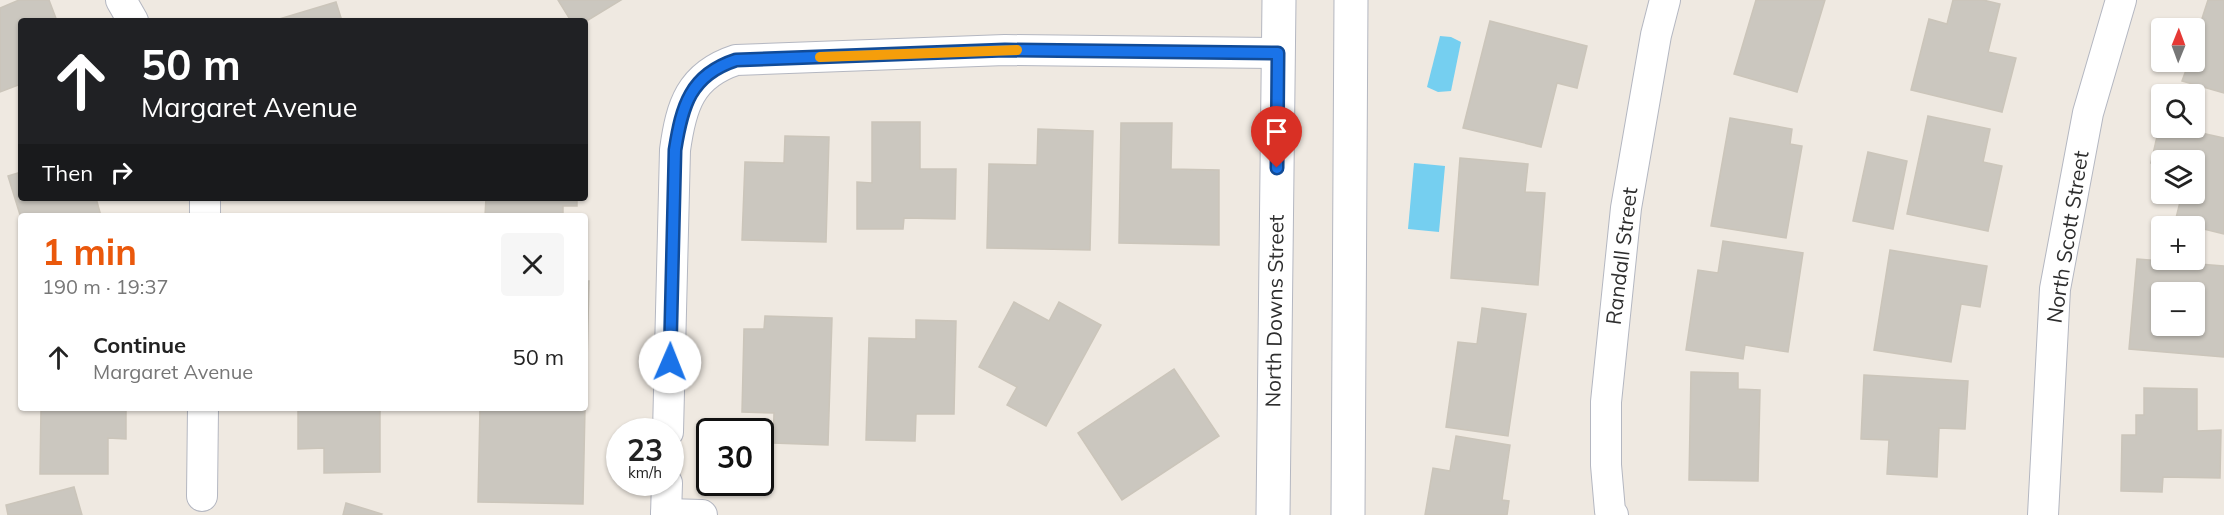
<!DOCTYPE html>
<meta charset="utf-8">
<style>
:root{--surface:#fff;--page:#f6f6f6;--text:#222;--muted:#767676;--accent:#ea580c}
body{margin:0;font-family:Mulish,sans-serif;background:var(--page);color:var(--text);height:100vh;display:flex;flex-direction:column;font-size:22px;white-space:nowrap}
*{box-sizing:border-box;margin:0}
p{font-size:20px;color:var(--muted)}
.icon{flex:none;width:33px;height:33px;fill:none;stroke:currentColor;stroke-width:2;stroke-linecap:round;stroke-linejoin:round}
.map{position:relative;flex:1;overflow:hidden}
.panel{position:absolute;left:18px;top:213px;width:570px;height:198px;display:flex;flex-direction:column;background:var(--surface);border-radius:6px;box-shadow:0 2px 4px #0004}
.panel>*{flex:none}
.hud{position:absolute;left:18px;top:18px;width:570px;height:183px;border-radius:6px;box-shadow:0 2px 4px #0004;background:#202124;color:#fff;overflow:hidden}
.needle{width:39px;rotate:1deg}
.buttons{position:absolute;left:2151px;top:18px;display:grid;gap:12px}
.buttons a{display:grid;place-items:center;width:54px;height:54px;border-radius:6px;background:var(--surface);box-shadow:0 2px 4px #0004;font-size:30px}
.speed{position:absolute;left:606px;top:418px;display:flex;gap:12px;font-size:30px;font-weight:700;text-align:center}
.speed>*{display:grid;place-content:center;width:78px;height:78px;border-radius:50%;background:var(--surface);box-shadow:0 2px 4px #0004;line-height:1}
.speed small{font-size:15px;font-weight:400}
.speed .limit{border:3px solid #111;border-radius:9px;background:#fff;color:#111}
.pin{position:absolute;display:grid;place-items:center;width:51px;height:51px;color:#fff;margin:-62px -26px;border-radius:50% 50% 50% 0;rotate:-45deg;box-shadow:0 0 6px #0007}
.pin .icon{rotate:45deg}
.me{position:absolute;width:66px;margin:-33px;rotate:1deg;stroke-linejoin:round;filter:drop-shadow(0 0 4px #0008)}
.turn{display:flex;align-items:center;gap:21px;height:126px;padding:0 24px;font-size:27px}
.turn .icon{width:78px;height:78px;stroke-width:2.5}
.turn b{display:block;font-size:42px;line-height:51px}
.then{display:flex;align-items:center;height:57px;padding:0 24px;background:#0003;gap:12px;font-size:22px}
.round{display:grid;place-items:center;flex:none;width:63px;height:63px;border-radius:6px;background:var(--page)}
.overview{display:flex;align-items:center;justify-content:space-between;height:102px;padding:0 24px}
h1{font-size:36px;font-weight:700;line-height:45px;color:var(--accent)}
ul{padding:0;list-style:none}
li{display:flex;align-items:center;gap:18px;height:84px;padding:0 24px}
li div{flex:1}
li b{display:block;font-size:22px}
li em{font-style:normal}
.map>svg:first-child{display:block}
.water{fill:#75cff0}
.building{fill:#cbc7bf;stroke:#cbc5ba;stroke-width:1.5;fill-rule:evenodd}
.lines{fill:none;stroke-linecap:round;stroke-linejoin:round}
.minor-casing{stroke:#b4b7c1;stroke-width:32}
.tertiary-casing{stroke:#b4b7c1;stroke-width:35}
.minor{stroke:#fff;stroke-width:30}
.tertiary{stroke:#fff;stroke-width:33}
.route-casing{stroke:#114b97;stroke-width:15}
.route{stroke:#1a73e8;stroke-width:10}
.slow{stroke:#f59e0b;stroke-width:10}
.labels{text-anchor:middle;stroke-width:4.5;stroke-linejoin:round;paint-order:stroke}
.street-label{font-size:21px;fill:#2e2e2e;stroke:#fff}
</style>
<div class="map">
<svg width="2224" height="515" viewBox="0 0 2224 515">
<rect width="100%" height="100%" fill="#efe9e1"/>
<g class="water">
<polygon points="1440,36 1451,37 1461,42 1451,91 1438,92 1427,87"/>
<polygon points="1414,163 1445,166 1439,232 1408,229"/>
</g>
<g class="building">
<polygon points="19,0 49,0 57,21 21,21 21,84 0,92 0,8"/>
<polygon points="558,0 621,0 585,22 571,21"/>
<polygon points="1756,0 1825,0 1797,92 1734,74"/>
<polygon points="1953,0 1983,0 2000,4 1988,52 2016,58 2002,112 1911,90 1929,19 1947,24"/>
<polygon points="2208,0 2224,0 2224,93 2182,81 2189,62 2194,62 2194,43"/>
<polygon points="336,2 342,21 279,21 279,19"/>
<polygon points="1490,21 1587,46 1577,88 1557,83 1541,147 1463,128"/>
<polygon points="1928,116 1990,129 1983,162 2002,166 1988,231 1907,214"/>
<polygon points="1730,118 1792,129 1790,144 1802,146 1786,238 1711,226"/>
<polygon points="872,122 920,122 920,169 956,169 955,219 904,218 903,229 857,229 857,182 872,183"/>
<polygon points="1121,123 1172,123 1171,169 1219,170 1219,245 1119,243"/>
<polygon points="2160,123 2162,128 2179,128 2224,138 2224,234 2175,222 2182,194 2194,194 2194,160 2162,160 2162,166 2151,163"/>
<polygon points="1038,129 1093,131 1090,250 987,248 989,164 1037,165"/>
<polygon points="785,136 829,137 826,242 742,240 745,162 784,163"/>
<polygon points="1868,152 1907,161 1893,229 1853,221"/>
<polygon points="1460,158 1528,164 1525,192 1545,193 1538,285 1451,278"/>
<polygon points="21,172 21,198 96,198 101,216 21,216 21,218 8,176"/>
<polygon points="486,198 577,198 577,206 563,206 563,216 485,216"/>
<polygon points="1723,241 1803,253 1788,352 1745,345 1743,359 1686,350 1698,270 1718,273"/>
<polygon points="1890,250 1987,266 1980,307 1961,304 1951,362 1874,350"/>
<path d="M2137,259L2224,266V357L2129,349ZM2162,292H2194V326H2162Z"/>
<polygon points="585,281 589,281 587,363 585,363"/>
<polygon points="1014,302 1049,321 1059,302 1101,325 1046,426 1007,405 1017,387 979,367"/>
<polygon points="1482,308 1526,314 1508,436 1446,427 1458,342 1477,344"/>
<polygon points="765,316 832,318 828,445 773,443 774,413 742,412 744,329 764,329"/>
<polygon points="916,320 956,321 954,414 916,414 915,441 866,440 869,338 916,339"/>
<polygon points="1174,369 1219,436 1122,500 1078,433"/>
<polygon points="1691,372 1738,373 1738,389 1760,390 1758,481 1689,480"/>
<polygon points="1864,375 1968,381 1965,429 1939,428 1937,477 1887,474 1889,440 1861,439"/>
<polygon points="2144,388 2197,389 2197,431 2221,430 2220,478 2163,477 2162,492 2121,491 2122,435 2136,435 2136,415 2144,415"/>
<polygon points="41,408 126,408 126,439 108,438 108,474 40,474"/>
<polygon points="298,408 380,408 380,472 324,473 324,448 298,449"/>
<polygon points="480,408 585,408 583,504 478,502"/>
<polygon points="1456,436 1510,445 1502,500 1509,501 1507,515 1425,515 1433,468 1450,471"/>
<polygon points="74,487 82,515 8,515 6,505"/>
<polygon points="346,503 382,514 381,515 343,515"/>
</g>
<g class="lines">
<g class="minor-casing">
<g id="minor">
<polyline points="121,0 133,21"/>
<polyline points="205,216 205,198"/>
<path d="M668,432L675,150C681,106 690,75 736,60L1005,50L1278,53"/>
<polyline points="202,496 203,408"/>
<polyline points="666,514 702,515"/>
<polyline points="666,515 667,483"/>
<polyline points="1613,515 1610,511 1606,465 1606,402 1626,208 1656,35 1665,0"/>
<polyline points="2043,515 2055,289 2088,113 2121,0"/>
</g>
</g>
<g class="tertiary-casing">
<g id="tertiary">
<polyline points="1273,515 1279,0"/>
<polyline points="1348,515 1351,0"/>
</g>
</g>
<use href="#minor" class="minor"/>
<use href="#tertiary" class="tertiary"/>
</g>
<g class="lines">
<g class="route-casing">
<path id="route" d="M670,362L675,150C682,106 690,75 736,60L1005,50L1278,53L1277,168"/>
</g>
<use href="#route" class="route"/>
<polyline class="slow" points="820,57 1017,50"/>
</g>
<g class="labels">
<g class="street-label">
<text transform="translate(2068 237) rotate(-81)" y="7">North Scott Street</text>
<text transform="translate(1622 256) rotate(-83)" y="7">Randall Street</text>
<text transform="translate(1275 311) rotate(-89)" y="7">North Downs Street</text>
</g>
</g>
</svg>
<div class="buttons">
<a><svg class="needle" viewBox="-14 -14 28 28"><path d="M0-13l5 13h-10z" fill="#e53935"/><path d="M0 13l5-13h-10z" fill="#767676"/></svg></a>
<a><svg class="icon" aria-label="search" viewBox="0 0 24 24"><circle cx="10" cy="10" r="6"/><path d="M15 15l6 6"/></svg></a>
<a><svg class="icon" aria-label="layers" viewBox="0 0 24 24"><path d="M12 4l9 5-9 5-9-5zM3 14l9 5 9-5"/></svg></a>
<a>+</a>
<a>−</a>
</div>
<div class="speed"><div>23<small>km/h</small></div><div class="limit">30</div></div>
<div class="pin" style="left:1277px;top:168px;background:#d93025"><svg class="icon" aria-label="arrive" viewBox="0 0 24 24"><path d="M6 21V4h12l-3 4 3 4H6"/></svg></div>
<svg class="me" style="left:670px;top:362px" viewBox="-20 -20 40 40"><circle r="19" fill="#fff"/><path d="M0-13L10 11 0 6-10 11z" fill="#1a73e8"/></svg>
<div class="hud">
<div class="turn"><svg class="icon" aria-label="ahead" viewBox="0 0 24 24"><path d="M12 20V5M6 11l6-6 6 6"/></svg><div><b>50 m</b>Margaret Avenue</div></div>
<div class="then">Then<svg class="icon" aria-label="right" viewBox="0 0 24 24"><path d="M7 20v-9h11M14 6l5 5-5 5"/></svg></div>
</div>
<section class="panel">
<div class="overview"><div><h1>1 min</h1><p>190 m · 19:37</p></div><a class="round"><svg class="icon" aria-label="close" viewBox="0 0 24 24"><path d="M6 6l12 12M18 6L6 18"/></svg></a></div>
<ul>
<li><svg class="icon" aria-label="ahead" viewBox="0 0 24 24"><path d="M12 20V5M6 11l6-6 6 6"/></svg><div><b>Continue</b><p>Margaret Avenue</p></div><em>50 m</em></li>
</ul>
</section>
</div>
